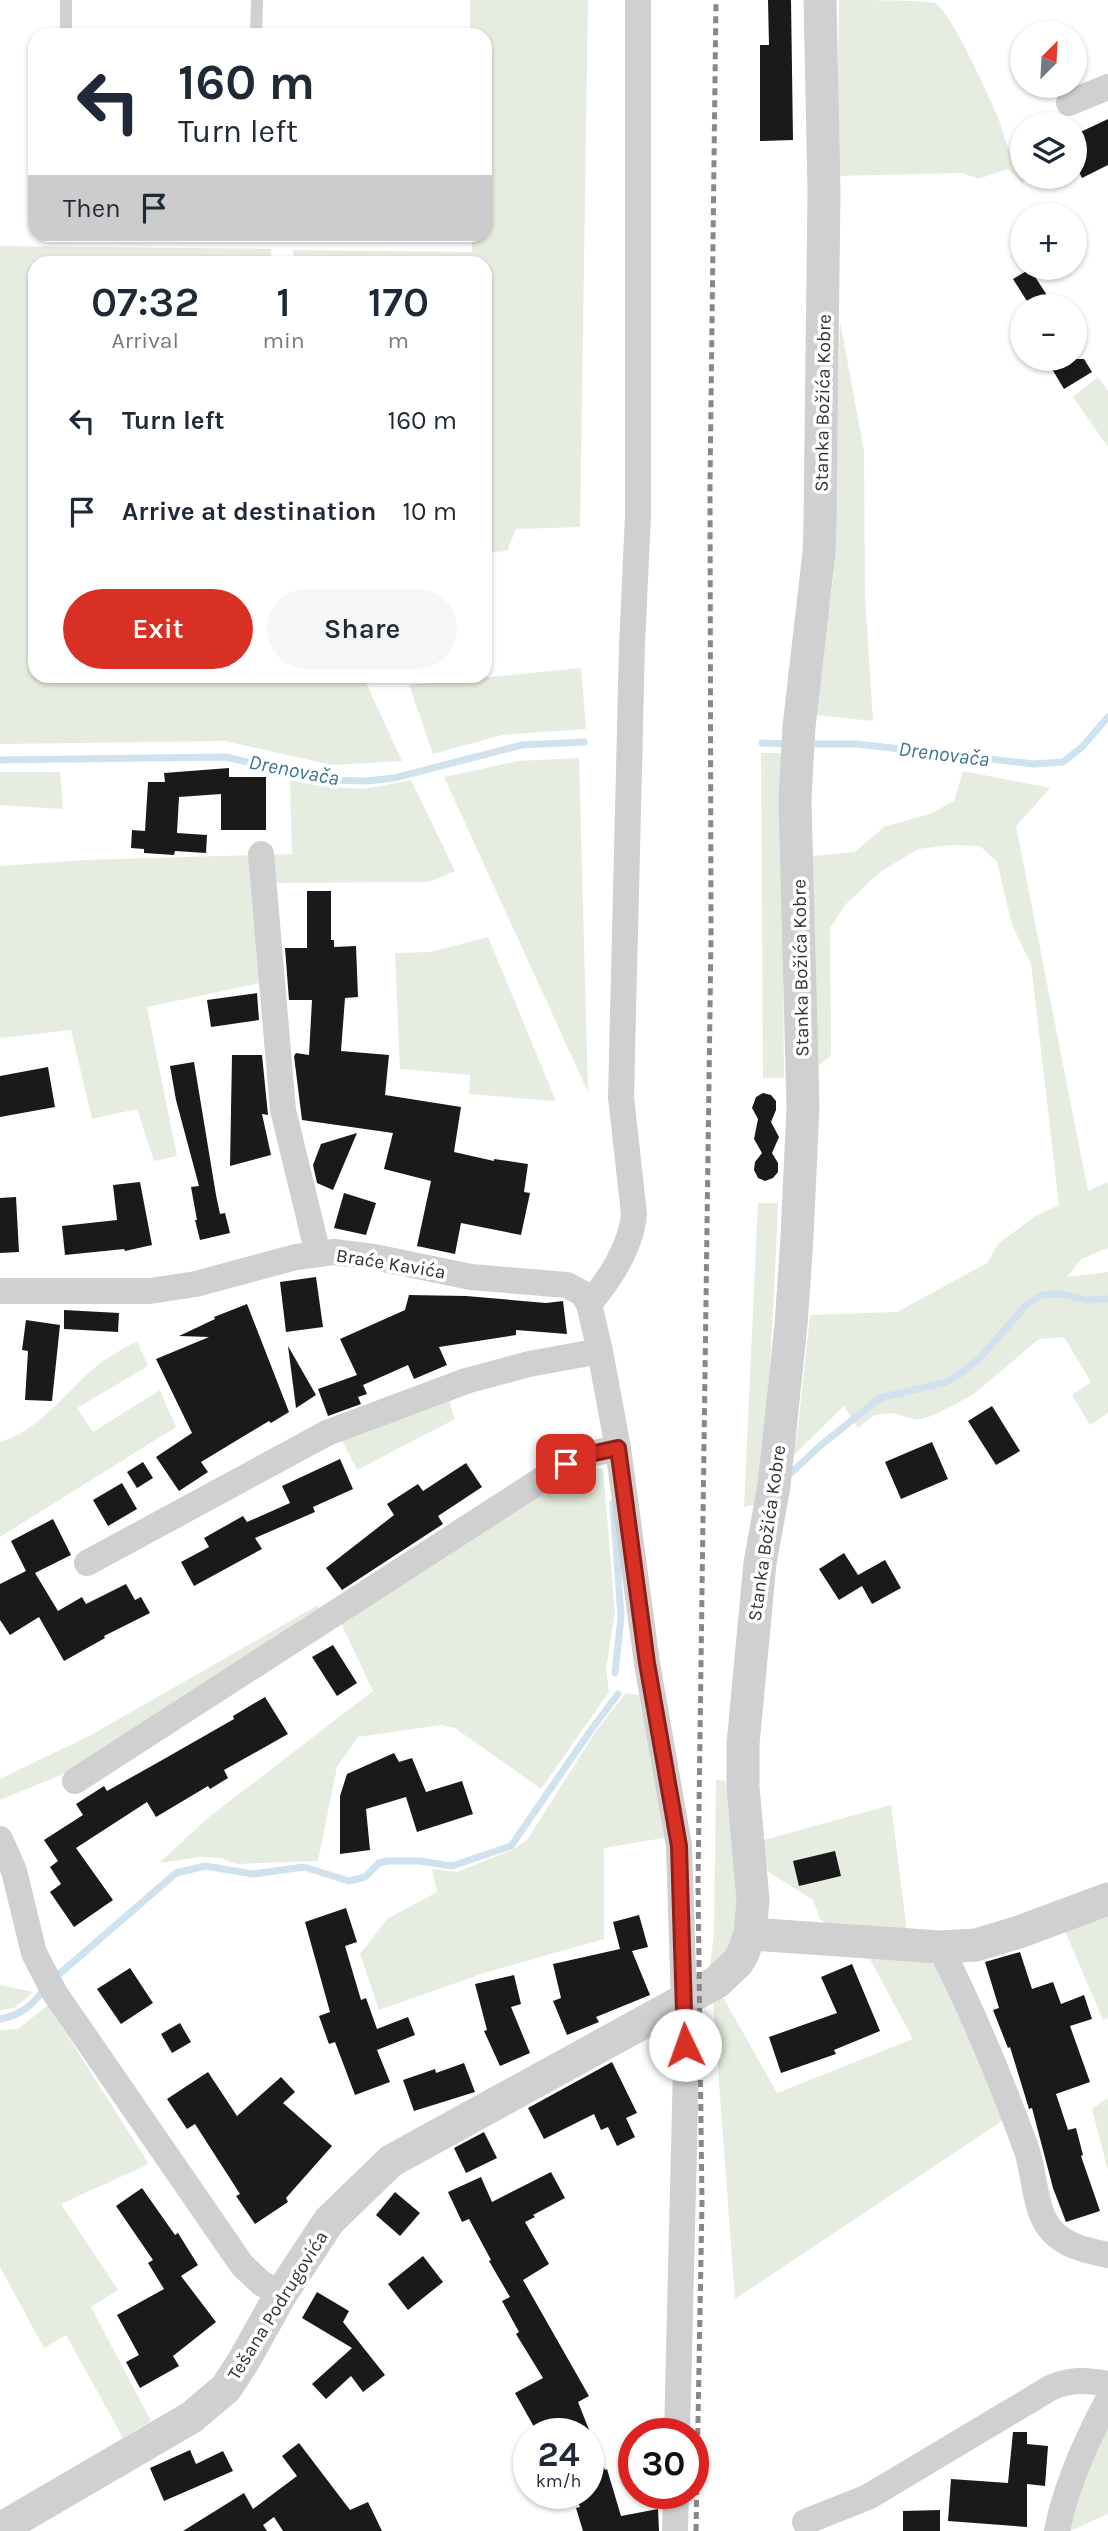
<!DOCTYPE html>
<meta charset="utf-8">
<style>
:root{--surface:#fff;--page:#f6f6f7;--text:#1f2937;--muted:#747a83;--accent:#d93025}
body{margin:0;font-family:Karla,sans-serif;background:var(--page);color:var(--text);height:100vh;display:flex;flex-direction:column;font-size:26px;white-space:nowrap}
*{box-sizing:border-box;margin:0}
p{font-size:23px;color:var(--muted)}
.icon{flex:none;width:38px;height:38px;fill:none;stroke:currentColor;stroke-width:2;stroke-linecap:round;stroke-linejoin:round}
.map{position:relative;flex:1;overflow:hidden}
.sheet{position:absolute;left:28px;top:256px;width:464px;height:427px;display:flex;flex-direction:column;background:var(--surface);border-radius:21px;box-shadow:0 2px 5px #0004}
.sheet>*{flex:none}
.guide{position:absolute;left:28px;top:28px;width:464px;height:214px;border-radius:21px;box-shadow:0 2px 5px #0004;background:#fff;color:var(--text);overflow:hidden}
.needle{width:46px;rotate:24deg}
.tools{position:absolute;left:1010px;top:21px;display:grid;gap:14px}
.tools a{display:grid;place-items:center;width:77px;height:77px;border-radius:50%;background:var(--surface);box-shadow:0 2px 5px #0004;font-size:35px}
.speed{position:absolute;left:513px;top:2418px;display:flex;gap:14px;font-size:35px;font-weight:700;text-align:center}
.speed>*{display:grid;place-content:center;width:91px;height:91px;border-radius:50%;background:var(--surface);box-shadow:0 2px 5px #0004;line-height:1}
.speed small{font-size:18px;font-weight:400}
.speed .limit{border:10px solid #d22;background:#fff;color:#111}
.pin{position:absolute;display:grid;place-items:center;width:60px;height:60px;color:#fff;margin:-30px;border-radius:14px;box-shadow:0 4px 10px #0006}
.me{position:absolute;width:77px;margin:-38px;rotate:357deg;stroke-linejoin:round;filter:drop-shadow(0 0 5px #0008)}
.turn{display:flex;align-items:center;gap:24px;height:147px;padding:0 35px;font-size:32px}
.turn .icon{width:91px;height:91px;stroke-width:2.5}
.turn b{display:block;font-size:49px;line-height:60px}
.then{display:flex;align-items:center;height:66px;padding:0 35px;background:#0003;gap:14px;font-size:26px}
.eta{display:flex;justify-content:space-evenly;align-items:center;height:119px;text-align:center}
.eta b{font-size:42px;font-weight:600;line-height:49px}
.cta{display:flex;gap:14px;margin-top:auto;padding:14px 35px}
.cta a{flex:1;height:80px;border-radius:42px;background:var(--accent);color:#fff;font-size:28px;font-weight:600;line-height:80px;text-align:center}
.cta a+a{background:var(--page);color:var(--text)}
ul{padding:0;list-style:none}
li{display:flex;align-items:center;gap:21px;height:91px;padding:0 35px}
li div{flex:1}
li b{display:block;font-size:26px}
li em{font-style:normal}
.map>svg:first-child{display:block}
.green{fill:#e6ecdf}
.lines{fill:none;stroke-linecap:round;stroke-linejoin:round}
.stream{stroke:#cfe2ee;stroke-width:7}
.building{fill:#1a1a1a}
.service{stroke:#d0d0d0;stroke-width:12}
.minor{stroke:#d0d0d0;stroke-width:26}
.tertiary{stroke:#d0d0d0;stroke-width:33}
.rail{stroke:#888;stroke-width:5;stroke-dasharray:7 5;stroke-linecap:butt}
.route-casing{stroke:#8d1f18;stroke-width:18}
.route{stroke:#d93025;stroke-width:12}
.labels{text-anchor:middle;stroke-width:7;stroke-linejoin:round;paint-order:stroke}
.street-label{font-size:19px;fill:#333;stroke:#fff}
.water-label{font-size:21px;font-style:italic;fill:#3f7597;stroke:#fff}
</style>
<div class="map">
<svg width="1108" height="2531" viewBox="0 0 1108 2531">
<rect width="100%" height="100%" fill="#fff"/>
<g class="green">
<polygon points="470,0 588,0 580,527 516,529 507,551 485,553 485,262 294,262 293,250 472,252 472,235 485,234 485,35 470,35"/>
<path d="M839,0C862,0 916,0 935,3C950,10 989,96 997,115C1006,137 1004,149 1022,167V177H1027L1023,184L1008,169L978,179L963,173L836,176Z"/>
<polygon points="0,246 271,249 272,262 35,262 35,676 363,676 402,761 331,765 225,741 0,744"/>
<polygon points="840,321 864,451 865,597 873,721 815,715 834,573"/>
<polygon points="1098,377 1108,391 1108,447 1073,397"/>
<polygon points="581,668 586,729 502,735 433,754 409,685"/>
<polygon points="761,753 781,753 784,1078 763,1078"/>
<polygon points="579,758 588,1092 444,777 518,761"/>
<polygon points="963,771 1050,788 1016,826 1088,1191 1108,1182 1108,1248 1081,1259 1067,1277 1108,1272 1108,1413 1090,1425 1072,1395 1091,1382 1064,1337 1039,1339 974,1394 935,1415 917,1420 892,1413 875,1415 858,1428 844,1406 792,1457 798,1428 810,1315 897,1312 987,1263 998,1244 1034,1217 1059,1205 1031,964 1012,925 997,862 980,846 952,845 918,849 880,872 846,904 830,928 831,1055 817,1067 813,856 855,852 884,827 932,813 954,801"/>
<polygon points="0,772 60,772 63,809 0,805"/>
<polygon points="290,780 321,786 364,789 411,780 455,871 429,882 272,883 270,855 292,854"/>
<polygon points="255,855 265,982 147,1007 177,1156 154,1161 137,1109 92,1119 71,1030 0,1038 0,866 84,860"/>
<polygon points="488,937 556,1101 469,1094 470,1075 400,1069 395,953 430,952"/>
<path d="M758,1203H778C774,1304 769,1404 758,1504L744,1507Z"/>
<path d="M137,1341L148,1366L77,1408L93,1432L160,1390L176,1427L0,1537V1442C43,1429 65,1391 99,1364C111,1355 125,1348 137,1341Z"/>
<polygon points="448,1398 455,1419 357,1470 340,1437"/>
<polygon points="586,1465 603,1469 615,1612 606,1669 609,1692 541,1789 455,1728 441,1725 358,1737 337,1767 318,1861 236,1864 221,1858 200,1857 159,1863 209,1817 373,1691 340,1621"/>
<polygon points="318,1605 321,1612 61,1775 0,1800 0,1779 91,1735"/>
<polygon points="626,1693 642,1696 669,1837 604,1848 604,1939 484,1973 379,2010 360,1954 387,1919 437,1892 432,1869 457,1872 512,1850 527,1840 596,1731"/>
<polygon points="716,1780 725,1781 742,1888 737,1933 708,1980 714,1934"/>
<polygon points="891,1805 907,1932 831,1927 820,1919 813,1900 770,1873 764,1866 760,1841"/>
<polygon points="1108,1913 1108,2018 1103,2020 1064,1929"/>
<polygon points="865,1950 935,1959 1005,2119 735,2299 713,2000 723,1997 777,2093 913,2039"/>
<polygon points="0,1985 33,1992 14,2008 0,2010"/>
<polygon points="48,2005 149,2164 61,2204 118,2290 91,2307 151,2421 123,2438 66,2335 44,2348 0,2267 0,2030 18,2029"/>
<polygon points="1108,2098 1108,2171 1092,2109"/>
<polygon points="1108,2418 1108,2514 1070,2531 1076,2496"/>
</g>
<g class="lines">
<g class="stream">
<polyline points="762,743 789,744"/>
<polyline points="808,744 857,744 1034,764 1063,762 1082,747 1108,717"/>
<polyline points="0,760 226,757 325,780 367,781 394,778 522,745 584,742"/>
<polyline points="791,1473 821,1445 880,1398 946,1382 960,1374 980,1358 1027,1304 1042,1295 1062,1294 1086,1300 1108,1299"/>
<polyline points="613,1503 621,1617 615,1673"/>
<polyline points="57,1976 176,1873 205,1866 253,1874 304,1867 349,1881 365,1877 379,1863 387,1861 420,1861 452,1866 511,1846 591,1730 618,1694"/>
<path d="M0,2019C21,2015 30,2007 43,1991"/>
</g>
</g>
<g class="building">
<polygon points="768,0 791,0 793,140 760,141 760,45 769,45"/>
<polygon points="1108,119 1108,165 1082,178 1074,162 1074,135"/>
<polygon points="1030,269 1054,306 1030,306 1013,279"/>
<polygon points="1046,359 1084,359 1092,372 1064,389"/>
<polygon points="229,768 229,777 266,777 266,830 221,830 221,794 179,797 177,833 207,835 206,853 175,851 174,855 144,853 144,849 131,848 132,830 145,831 148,782 165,782 164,773"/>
<polygon points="307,891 331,891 331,940 334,940 334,947 356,946 358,997 345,998 341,1051 389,1055 385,1095 461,1107 454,1152 494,1161 494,1159 528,1164 524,1192 530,1193 521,1235 461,1223 455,1254 417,1246 431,1181 384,1169 393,1133 302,1120 294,1056 296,1053 309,1055 312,1000 289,1000 285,948 307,948"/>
<polygon points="257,993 259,1020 211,1027 207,1000"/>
<polygon points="232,1055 262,1055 268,1115 262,1114 271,1155 230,1166"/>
<polygon points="194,1062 216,1195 220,1214 225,1213 230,1233 200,1240 195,1220 197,1220 191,1187 199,1186 176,1100 170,1066"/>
<polygon points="48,1067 55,1107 0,1117 0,1076"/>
<polygon points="763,1093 771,1095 776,1101 776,1110 771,1122 779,1137 772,1153 778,1163 778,1172 773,1178 765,1181 758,1178 754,1170 755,1162 762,1153 754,1139 758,1119 752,1108 756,1097"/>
<polygon points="357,1133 333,1190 317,1183 313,1165 321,1144"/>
<polygon points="140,1182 152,1245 125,1251 124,1249 65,1255 62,1226 117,1220 113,1185"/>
<polygon points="344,1193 376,1203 366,1235 334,1228"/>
<polygon points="16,1197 19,1252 0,1253 0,1198"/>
<polygon points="316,1277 323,1327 286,1332 280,1282"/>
<polygon points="409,1295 466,1296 546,1303 563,1301 567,1334 516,1330 516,1335 439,1347 447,1365 414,1379 408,1365 363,1385 367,1394 358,1397 361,1404 328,1416 318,1389 357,1375 340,1339 405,1310"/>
<polygon points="247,1304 289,1412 271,1423 269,1421 201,1462 208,1472 179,1491 156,1457 192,1433 156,1359 209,1337 179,1336 215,1319 214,1317"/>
<polygon points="64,1310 119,1313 118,1332 64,1329"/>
<polygon points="26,1320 60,1325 52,1401 25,1400 28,1351 22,1350"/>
<polygon points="288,1346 316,1395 296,1408"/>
<polygon points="992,1406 1020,1451 996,1465 968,1421"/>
<polygon points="932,1442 948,1479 901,1499 885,1462"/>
<polygon points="340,1459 353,1489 313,1507 315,1512 255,1538 262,1549 194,1586 181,1562 209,1547 204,1538 243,1516 247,1522 290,1503 282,1486"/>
<polygon points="143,1462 153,1478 137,1488 127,1472"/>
<polygon points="466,1463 482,1487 438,1516 443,1524 342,1590 326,1568 394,1515 387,1504 418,1484 423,1491"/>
<polygon points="122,1483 137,1509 108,1526 93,1500"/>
<polygon points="53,1519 71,1555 35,1573 58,1611 82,1597 86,1604 126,1584 135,1600 141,1597 150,1613 104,1636 105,1638 64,1661 39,1617 10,1635 0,1620 0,1584 26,1571 11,1541"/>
<polygon points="844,1553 858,1575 885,1560 901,1588 872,1604 862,1586 839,1600 819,1569"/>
<polygon points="333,1645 357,1683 337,1696 312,1657"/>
<polygon points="265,1697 288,1734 224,1770 228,1778 210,1789 208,1786 156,1817 147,1802 76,1848 113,1900 74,1927 50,1892 61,1884 50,1867 58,1861 44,1840 83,1815 76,1804 104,1786 107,1791 164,1759 234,1719 233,1716"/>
<polygon points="394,1753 399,1762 412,1758 426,1792 462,1781 473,1814 417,1832 406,1797 366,1809 370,1850 340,1854 340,1796 347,1774"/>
<polygon points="835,1851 841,1876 799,1886 793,1861"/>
<polygon points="346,1908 357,1942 345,1946 361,2000 366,1998 377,2029 408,2017 415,2035 377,2050 390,2082 355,2095 335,2042 329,2044 319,2016 330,2012 305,1922"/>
<polygon points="639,1915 648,1947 632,1951 650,1995 596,2017 599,2022 567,2035 553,2001 561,1998 553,1964 620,1949 613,1922"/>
<polygon points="1020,1952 1032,1989 1053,1982 1061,2004 1084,1995 1092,2019 1070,2026 1090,2082 1056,2094 1068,2130 1076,2128 1083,2155 1081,2156 1100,2211 1066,2222 1053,2188 1032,2108 1029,2109 1010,2047 1008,2048 993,2010 999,2008 985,1962"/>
<polygon points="852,1964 880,2031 834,2050 836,2054 781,2073 769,2037 837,2013 821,1977"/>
<polygon points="130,1968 153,2003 121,2024 97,1989"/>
<polygon points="514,1975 521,2004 511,2007 530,2053 500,2066 484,2031 487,2030 475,1984"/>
<polygon points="180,2023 191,2042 172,2053 161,2034"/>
<polygon points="612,2062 637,2113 626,2118 635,2137 617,2146 608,2127 601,2130 594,2114 544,2139 528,2108"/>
<polygon points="464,2063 475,2092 414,2111 403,2080 435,2069 436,2073"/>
<polygon points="208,2072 237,2116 281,2077 295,2092 283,2103 332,2146 286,2198 288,2202 255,2224 236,2196 240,2194 195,2124 187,2129 167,2099"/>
<polygon points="484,2132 497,2158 466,2173 454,2148"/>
<polygon points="551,2172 565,2198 533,2215 535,2217 525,2222 549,2264 523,2280 589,2396 578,2402 605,2470 607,2469 621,2516 658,2509 659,2531 583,2531 576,2508 580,2507 575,2494 588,2494 588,2434 538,2434 515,2393 543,2378 516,2334 519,2332 502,2301 510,2297 489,2261 491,2260 469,2219 462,2222 448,2192 481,2177 492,2202"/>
<polygon points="142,2188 175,2235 178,2233 198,2265 181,2276 216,2322 173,2356 179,2366 140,2388 126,2362 139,2355 117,2315 164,2289 148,2263 153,2260 116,2206"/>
<polygon points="395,2192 420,2213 400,2236 376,2215"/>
<polygon points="423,2256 443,2282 408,2310 388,2284"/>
<polygon points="317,2292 349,2311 343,2322 385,2375 363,2392 351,2376 326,2399 312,2384 352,2348 302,2318"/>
<polygon points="1013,2432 1027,2432 1027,2444 1048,2446 1045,2486 1027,2484 1027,2527 948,2521 951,2479 1008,2483"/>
<polygon points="299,2443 350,2510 368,2502 382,2531 283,2531 274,2517 263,2525 267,2531 183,2531 244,2493 253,2509 297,2476 282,2456"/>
<polygon points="190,2450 196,2464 223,2451 233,2471 164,2501 150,2468"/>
<polygon points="940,2510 940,2531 903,2531 903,2511"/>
</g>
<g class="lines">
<g class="service">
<polyline points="66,0 66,35"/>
<polyline points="256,35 257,0"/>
</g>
<g class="minor">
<polyline points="1069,103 1108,87"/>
<polyline points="261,854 283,1110 318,1254"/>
<polyline points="0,1291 150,1291 196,1284 296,1257 334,1252 374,1257 471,1277 567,1285 582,1293 589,1304 600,1351 618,1448 647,1663 679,1846 686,2066 677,2434"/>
<path d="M589,1304C610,1279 631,1247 634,1214L621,1097L632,646L638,515V0"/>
<polyline points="87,1563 327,1433 466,1381 529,1364 600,1351"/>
<polyline points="75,1781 566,1464 590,1454 618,1448"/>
<polyline points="0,1839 14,1871 34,1953 54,1992 242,2265 261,2283 281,2294"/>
<path d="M940,1947C973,2012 1001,2080 1026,2148C1034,2170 1034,2201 1045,2221C1058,2245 1084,2250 1108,2255"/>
<path d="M805,2522L868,2497L1052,2387C1072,2379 1087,2380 1108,2384"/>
<polyline points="675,2531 676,2494"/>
<path d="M1057,2531C1066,2485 1086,2441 1108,2400"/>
</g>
<g class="tertiary">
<polyline points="750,1934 940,1947 976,1945 1019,1932 1108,1899"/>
<polyline points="0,2529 192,2417 226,2388 243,2362 281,2294 329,2221 391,2161 717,1982 738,1962 743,1953 750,1934 753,1900 743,1787 743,1744 760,1563 774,1486 791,1325 797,1237 803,1107 795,799 799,727 819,553 820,521 824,191 820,0"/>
</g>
<polyline class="rail" points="696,2531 702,2203 698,1883 711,937 710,484 716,0"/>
</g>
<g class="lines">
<g class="route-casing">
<polyline id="route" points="566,1464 590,1454 618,1448 647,1663 679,1846 685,2045"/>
</g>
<use href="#route" class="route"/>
</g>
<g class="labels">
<g class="street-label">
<text transform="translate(822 403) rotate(-89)" y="7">Stanka Božića Kobre</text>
<text transform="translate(800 968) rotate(-91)" y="7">Stanka Božića Kobre</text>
<text transform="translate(391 1263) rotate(9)" y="7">Braće Kavića</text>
<text transform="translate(766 1533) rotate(-82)" y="7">Stanka Božića Kobre</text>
<text transform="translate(277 2305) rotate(-58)" y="7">Tešana Podrugovića</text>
</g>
<g class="water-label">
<text transform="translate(944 754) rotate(7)" y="7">Drenovača</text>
<text transform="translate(294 770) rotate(11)" y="7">Drenovača</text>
</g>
</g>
</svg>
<div class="tools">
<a><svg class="needle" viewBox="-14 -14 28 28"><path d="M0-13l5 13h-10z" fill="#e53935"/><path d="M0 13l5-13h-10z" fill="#747a83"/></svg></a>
<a><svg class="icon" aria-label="layers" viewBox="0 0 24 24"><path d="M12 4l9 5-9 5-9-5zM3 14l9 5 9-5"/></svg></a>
<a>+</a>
<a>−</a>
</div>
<div class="speed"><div>24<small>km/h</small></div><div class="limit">30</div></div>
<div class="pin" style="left:566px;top:1464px;background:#d93025"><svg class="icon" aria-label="arrive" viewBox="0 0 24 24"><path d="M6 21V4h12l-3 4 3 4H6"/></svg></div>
<svg class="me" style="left:685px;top:2045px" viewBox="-20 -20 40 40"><circle r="19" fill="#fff"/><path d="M0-13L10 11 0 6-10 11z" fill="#d93025"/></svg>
<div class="guide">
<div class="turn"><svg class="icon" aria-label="left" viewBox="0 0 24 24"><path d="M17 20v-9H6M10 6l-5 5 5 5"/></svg><div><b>160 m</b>Turn left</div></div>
<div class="then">Then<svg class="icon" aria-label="arrive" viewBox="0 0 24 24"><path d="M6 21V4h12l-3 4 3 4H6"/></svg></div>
</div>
<section class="sheet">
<div class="eta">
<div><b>07:32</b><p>Arrival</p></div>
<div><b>1</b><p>min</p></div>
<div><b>170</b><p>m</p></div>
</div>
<ul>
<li><svg class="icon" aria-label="left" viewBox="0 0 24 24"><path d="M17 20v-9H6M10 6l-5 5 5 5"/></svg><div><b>Turn left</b></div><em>160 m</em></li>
<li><svg class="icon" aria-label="arrive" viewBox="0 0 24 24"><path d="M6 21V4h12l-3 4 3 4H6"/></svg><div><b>Arrive at destination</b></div><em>10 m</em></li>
</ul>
<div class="cta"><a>Exit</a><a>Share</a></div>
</section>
</div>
